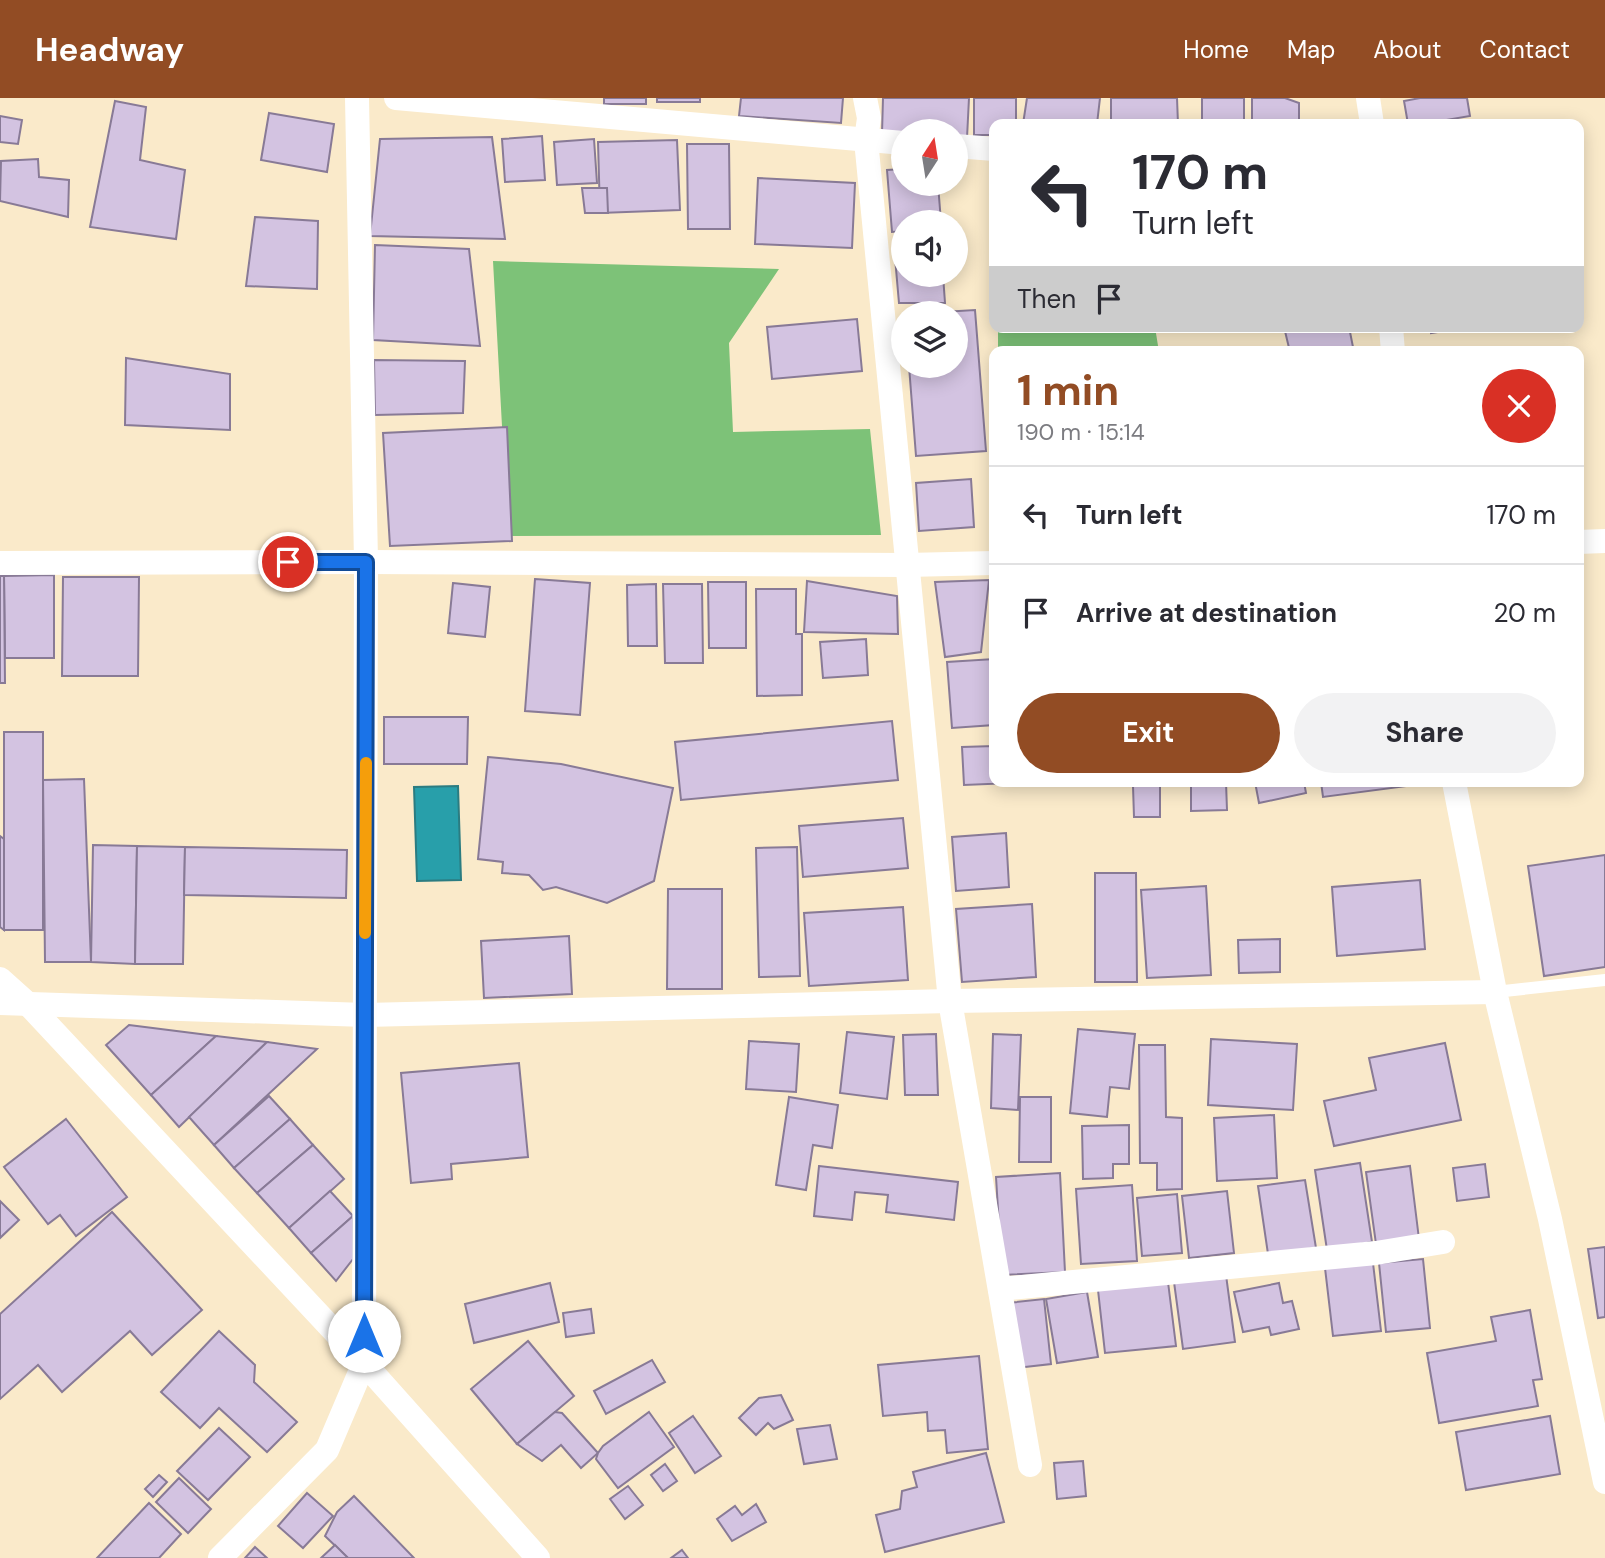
<!DOCTYPE html>
<meta charset="utf-8">
<style>
:root{--surface:#fff;--page:#f2f2f3;--text:#2b2b33;--muted:#7c7c81;--line:#e1e1e2;--accent:#924c24}
body{margin:0;font-family:"DM Sans",sans-serif;background:var(--page);color:var(--text);height:100vh;display:flex;flex-direction:column;font-size:26px;white-space:nowrap}
*{box-sizing:border-box;margin:0}
p{font-size:23px;color:var(--muted)}
.icon{flex:none;width:38px;height:38px;fill:none;stroke:currentColor;stroke-width:2;stroke-linecap:round;stroke-linejoin:round}
.map{position:relative;flex:1;overflow:hidden}
.drawer{position:absolute;left:989px;top:248px;width:595px;height:441px;display:flex;flex-direction:column;background:var(--surface);border-radius:14px;box-shadow:0 4px 18px #0003}
.drawer>*{flex:none}
.hud{position:absolute;left:989px;top:21px;width:595px;height:214px;border-radius:14px;box-shadow:0 4px 18px #0003;background:#fff;color:var(--text);overflow:hidden}
.needle{width:46px;rotate:12deg}
.controls{position:absolute;left:891px;top:21px;display:grid;gap:14px}
.controls a{display:grid;place-items:center;width:77px;height:77px;border-radius:50%;background:var(--surface);box-shadow:0 4px 18px #0003;font-size:35px}
.pin{position:absolute;display:grid;place-items:center;width:60px;height:60px;color:#fff;margin:-30px;border:4px solid #fff;border-radius:50%;box-shadow:0 2px 7px #0007}
.me{position:absolute;width:77px;margin:-38px;rotate:0deg;stroke-linejoin:round;filter:drop-shadow(0 0 5px #0008)}
.turn{display:flex;align-items:center;gap:24px;height:147px;padding:0 28px;font-size:32px}
.turn .icon{width:91px;height:91px;stroke-width:2.5}
.turn b{display:block;font-size:49px;line-height:60px}
.then{display:flex;align-items:center;height:66px;padding:0 28px;background:#0003;gap:14px;font-size:26px}
.round{display:grid;place-items:center;flex:none;width:74px;height:74px;border-radius:37px;background:var(--page)}
.overview{display:flex;align-items:center;justify-content:space-between;height:119px;padding:0 28px}
h1{font-size:42px;font-weight:700;line-height:52px;color:var(--accent)}
.cta{display:flex;gap:14px;margin-top:auto;padding:14px 28px}
.cta a{flex:1;height:80px;border-radius:42px;background:var(--accent);color:#fff;font-size:28px;font-weight:700;line-height:80px;text-align:center}
.cta a+a{background:var(--page);color:var(--text)}
ul{padding:0;list-style:none}
li{display:flex;align-items:center;gap:21px;height:98px;padding:0 28px;border-top:2px solid var(--line)}
li div{flex:1}
li b{display:block;font-size:26px}
li em{font-style:normal}
header{display:flex;align-items:center;gap:42px;box-sizing:border-box;height:98px;padding:0 35px;background:var(--accent);color:#fff}
header strong{font-size:33px}
nav{display:flex;gap:38px;margin-inline-start:auto;font-size:24px}
.map>svg:first-child{display:block}
.forest{fill:#7dc278}
.water{fill:#289faa;stroke:#2b7c81;stroke-width:2}
.building{fill:#d3c3e1;stroke:#887a96;stroke-width:2}
.lines{fill:none;stroke-linecap:round;stroke-linejoin:round}
.lane{stroke:#fff;stroke-width:12}
.street{stroke:#fff;stroke-width:24}
.route-casing{stroke:#114b97;stroke-width:18}
.route{stroke:#1a73e8;stroke-width:12}
.slow{stroke:#f59e0b;stroke-width:12}
</style>
<header>
<strong>Headway</strong>
<nav><a>Home</a><a>Map</a><a>About</a><a>Contact</a></nav>
</header>
<div class="map">
<svg width="1605" height="1460" viewBox="0 0 1605 1460">
<rect width="100%" height="100%" fill="#faeaca"/>
<g class="forest">
<polygon points="493,163 779,171 729,245 733,334 870,331 881,437 508,438"/>
<polygon points="998,229 1155,229 1159,254 998,254"/>
</g>
<polygon class="water" points="458,688 461,782 417,783 414,689"/>
<g class="building">
<rect x="604" y="0" width="42" height="6"/>
<rect x="657" y="0" width="43" height="4"/>
<polygon points="741,0 843,0 841,25 739,18"/>
<polygon points="883,0 969,0 967,40 956,39 956,33 882,35"/>
<polygon points="974,0 1016,0 1016,26 994,26 994,37 974,37"/>
<polygon points="1027,0 1100,0 1097,26 1023,26"/>
<polygon points="1111,0 1177,0 1178,26 1111,26"/>
<rect x="1202" y="0" width="42" height="26"/>
<polygon points="1252,0 1285,0 1299,5 1299,26 1252,26"/>
<polygon points="1420,0 1467,0 1470,18 1423,26 1408,26 1404,3"/>
<polygon points="115,3 146,9 140,62 185,72 176,141 90,129"/>
<polygon points="269,15 334,26 327,74 261,62"/>
<polygon points="0,18 22,22 18,46 0,44"/>
<polygon points="542,38 545,82 505,84 502,41"/>
<polygon points="492,39 505,141 370,138 380,41"/>
<polygon points="594,41 597,85 557,87 554,44"/>
<polygon points="677,42 680,112 600,115 598,44"/>
<polygon points="687,46 729,46 730,131 688,131"/>
<polygon points="38,61 39,79 69,82 68,119 0,103 1,63"/>
<polygon points="903,71 903,86 938,86 941,124 903,124 903,133 892,134 887,72"/>
<polygon points="758,80 855,85 852,150 755,146"/>
<polygon points="582,90 607,90 608,115 585,115"/>
<polygon points="255,119 318,123 317,191 246,188"/>
<polygon points="903,146 903,177 943,177 945,205 899,205 894,148"/>
<polygon points="375,147 469,151 480,248 373,242"/>
<polygon points="975,212 986,353 916,358 909,268 956,268 956,215 925,215"/>
<polygon points="857,221 862,273 772,281 767,229"/>
<polygon points="1284,229 1349,229 1353,249 1331,254 1290,254"/>
<polygon points="1430,229 1469,229 1431,235"/>
<polygon points="126,260 230,276 230,332 125,327"/>
<polygon points="374,262 465,263 463,315 375,317"/>
<polygon points="507,329 512,443 390,448 383,335"/>
<polygon points="971,381 974,429 919,433 916,385"/>
<polygon points="54,477 54,560 5,560 4,478"/>
<polygon points="0,478 4,478 5,585 0,585"/>
<polygon points="63,479 139,479 138,578 62,578"/>
<polygon points="535,481 590,485 580,617 525,613"/>
<polygon points="989,482 981,554 945,559 935,484"/>
<polygon points="807,483 897,498 898,536 804,534"/>
<polygon points="708,484 746,484 746,550 709,550"/>
<polygon points="453,485 490,489 485,539 448,535"/>
<polygon points="656,486 657,548 628,548 627,487"/>
<polygon points="663,486 702,486 703,565 665,565"/>
<polygon points="756,491 796,491 796,536 802,536 802,597 757,598"/>
<polygon points="866,541 868,577 823,580 820,544"/>
<polygon points="994,561 994,627 952,630 947,564"/>
<polygon points="384,619 468,619 467,666 384,666"/>
<polygon points="892,623 898,682 681,702 675,644"/>
<rect x="4" y="634" width="39" height="198"/>
<polygon points="994,648 994,684 1034,684 964,687 962,649"/>
<polygon points="488,659 561,666 673,690 654,783 607,805 556,789 543,792 529,777 502,775 503,764 478,761"/>
<polygon points="84,681 91,864 45,864 43,682"/>
<polygon points="1226,684 1227,712 1191,713 1191,685"/>
<polygon points="1255,684 1304,684 1306,695 1259,705"/>
<polygon points="1321,684 1421,684 1422,686 1323,699"/>
<polygon points="1160,687 1160,719 1134,719 1133,688"/>
<polygon points="903,720 908,770 803,779 799,728"/>
<polygon points="1006,735 1009,789 956,793 952,739"/>
<polygon points="0,738 4,741 4,832 0,829"/>
<polygon points="93,747 137,748 135,866 91,864"/>
<polygon points="137,748 185,749 183,866 135,866"/>
<polygon points="185,749 347,752 346,800 184,797"/>
<polygon points="797,749 800,878 759,879 756,750"/>
<polygon points="1605,757 1605,869 1544,878 1528,768"/>
<polygon points="1095,775 1136,775 1137,884 1095,884"/>
<polygon points="1420,782 1425,851 1337,858 1332,789"/>
<polygon points="1206,788 1211,877 1147,880 1141,792"/>
<polygon points="668,791 722,791 722,891 667,891"/>
<polygon points="1032,806 1036,879 962,884 956,811"/>
<polygon points="903,809 908,882 809,888 804,815"/>
<polygon points="569,838 572,896 484,900 481,843"/>
<polygon points="1280,841 1280,874 1239,875 1238,842"/>
<polygon points="129,927 216,938 151,997 106,947"/>
<polygon points="1078,931 1135,936 1129,991 1110,989 1107,1019 1070,1015"/>
<polygon points="847,934 894,939 887,1001 840,995"/>
<polygon points="936,936 938,997 905,997 903,937"/>
<polygon points="993,936 1021,937 1018,1012 991,1010"/>
<polygon points="216,938 267,944 179,1029 151,997"/>
<polygon points="1211,941 1297,946 1293,1012 1208,1007"/>
<polygon points="749,943 799,946 796,994 746,991"/>
<polygon points="267,944 317,951 214,1047 189,1019"/>
<polygon points="1445,945 1461,1022 1334,1048 1324,1003 1376,992 1369,960"/>
<polygon points="1139,947 1165,947 1166,1019 1182,1020 1182,1091 1157,1092 1157,1065 1140,1065"/>
<polygon points="519,965 528,1059 451,1066 452,1081 411,1085 401,975"/>
<polygon points="269,998 290,1021 234,1070 214,1047"/>
<polygon points="789,999 838,1007 832,1050 813,1047 806,1092 776,1087"/>
<polygon points="1020,999 1051,999 1051,1064 1019,1064"/>
<polygon points="1274,1017 1277,1080 1217,1083 1214,1020"/>
<polygon points="66,1021 127,1099 76,1138 60,1117 48,1126 4,1069"/>
<polygon points="290,1021 313,1047 257,1095 234,1070"/>
<polygon points="1129,1027 1129,1066 1113,1066 1113,1080 1083,1081 1082,1028"/>
<polygon points="313,1047 344,1081 289,1130 257,1095"/>
<polygon points="1360,1065 1372,1144 1327,1152 1315,1072"/>
<polygon points="1485,1066 1489,1099 1457,1103 1453,1070"/>
<polygon points="819,1068 958,1084 954,1122 886,1114 888,1097 855,1094 852,1122 814,1118"/>
<polygon points="1410,1068 1419,1141 1376,1146 1366,1074"/>
<polygon points="1060,1075 1065,1174 1002,1177 996,1079"/>
<polygon points="1305,1082 1316,1150 1268,1156 1258,1088"/>
<polygon points="1132,1087 1137,1163 1081,1166 1076,1091"/>
<polygon points="330,1093 353,1118 311,1155 289,1130"/>
<polygon points="1227,1093 1234,1155 1189,1160 1182,1098"/>
<polygon points="1177,1096 1182,1155 1142,1158 1137,1100"/>
<polygon points="0,1103 19,1122 0,1140"/>
<polygon points="112,1114 202,1212 152,1257 130,1233 62,1294 38,1267 0,1301 0,1216"/>
<polygon points="353,1118 353,1161 336,1183 311,1155"/>
<polygon points="1605,1149 1605,1219 1598,1220 1588,1151"/>
<polygon points="1423,1161 1430,1230 1386,1234 1379,1165"/>
<polygon points="1373,1165 1381,1233 1333,1238 1325,1170"/>
<polygon points="1226,1177 1235,1244 1183,1251 1174,1184"/>
<polygon points="1168,1184 1176,1248 1105,1255 1098,1192"/>
<polygon points="550,1185 559,1224 474,1245 465,1206"/>
<polygon points="1279,1185 1283,1205 1292,1203 1299,1231 1271,1237 1269,1229 1243,1234 1234,1194"/>
<polygon points="1087,1194 1098,1259 1057,1265 1046,1201"/>
<polygon points="1044,1201 1051,1266 1016,1270 1008,1205"/>
<polygon points="591,1211 594,1235 566,1239 563,1215"/>
<polygon points="1530,1212 1542,1281 1533,1282 1538,1308 1439,1325 1427,1255 1496,1243 1491,1219"/>
<polygon points="219,1233 255,1267 254,1284 297,1324 267,1354 219,1310 200,1330 161,1294"/>
<polygon points="528,1243 574,1298 517,1346 471,1291"/>
<polygon points="979,1258 988,1351 947,1355 945,1332 928,1333 927,1314 883,1318 878,1267"/>
<polygon points="652,1262 665,1284 606,1316 594,1293"/>
<polygon points="781,1297 793,1322 774,1331 768,1325 756,1337 739,1320 759,1300"/>
<polygon points="555,1314 562,1315 598,1355 581,1370 561,1347 542,1363 517,1346"/>
<polygon points="649,1314 674,1349 618,1390 596,1361 598,1355 603,1348"/>
<polygon points="693,1318 721,1358 695,1375 669,1335"/>
<polygon points="1550,1318 1560,1376 1466,1392 1456,1334"/>
<polygon points="830,1327 837,1361 804,1366 797,1331"/>
<polygon points="219,1330 250,1359 208,1402 177,1373"/>
<polygon points="986,1355 1004,1424 885,1454 876,1417 900,1411 902,1393 917,1389 913,1374"/>
<polygon points="1083,1363 1086,1398 1057,1401 1054,1365"/>
<polygon points="665,1366 677,1383 663,1393 651,1377"/>
<polygon points="159,1377 167,1384 153,1399 145,1391"/>
<polygon points="179,1380 211,1411 188,1435 156,1404"/>
<polygon points="628,1388 643,1407 625,1421 610,1401"/>
<polygon points="307,1395 333,1418 303,1450 278,1428"/>
<polygon points="354,1398 414,1460 348,1460 325,1438 337,1414"/>
<polygon points="149,1405 181,1436 159,1460 97,1460"/>
<polygon points="756,1406 766,1424 732,1443 717,1421 735,1408 742,1417"/>
<polygon points="335,1447 348,1460 321,1460"/>
<polygon points="255,1449 267,1460 245,1460"/>
<polygon points="682,1452 688,1460 671,1460"/>
</g>
<g class="lines">
<polyline class="lane" points="1495,894 1605,882"/>
<g class="street">
<polyline points="396,0 903,45"/>
<polyline points="865,0 869,20 866,42 950,903 1030,1367"/>
<polyline points="1368,0 1372,26"/>
<polyline points="956,48 994,51"/>
<polyline points="1391,229 1393,254"/>
<polyline points="1578,444 1605,443"/>
<polyline points="0,465 366,464 906,467 994,465"/>
<polyline points="1454,684 1495,894 1550,1121 1605,1384"/>
<polyline points="0,881 29,907 364,1265 538,1460"/>
<polyline points="0,905 365,917 950,903 1495,894"/>
<polyline points="1000,1191 1376,1155 1443,1144"/>
<polyline points="220,1460 327,1352 364,1265 366,464 357,0"/>
</g>
</g>
<g class="lines">
<g class="route-casing">
<polyline id="route" points="288,464 366,464 364,1238"/>
</g>
<use href="#route" class="route"/>
<polyline class="slow" points="365,835 366,665"/>
</g>
</svg>
<div class="controls">
<a><svg class="needle" viewBox="-14 -14 28 28"><path d="M0-13l5 13h-10z" fill="#e53935"/><path d="M0 13l5-13h-10z" fill="#7c7c81"/></svg></a>
<a><svg class="icon" aria-label="sound" viewBox="0 0 24 24"><path d="M4 9h4l5-4v14l-5-4H4zM17 9q2 3 0 6"/></svg></a>
<a><svg class="icon" aria-label="layers" viewBox="0 0 24 24"><path d="M12 4l9 5-9 5-9-5zM3 14l9 5 9-5"/></svg></a>
</div>
<div class="pin" style="left:288px;top:464px;background:#d93025"><svg class="icon" aria-label="arrive" viewBox="0 0 24 24"><path d="M6 21V4h12l-3 4 3 4H6"/></svg></div>
<svg class="me" style="left:364px;top:1238px" viewBox="-20 -20 40 40"><circle r="19" fill="#fff"/><path d="M0-13L10 11 0 6-10 11z" fill="#1a73e8"/></svg>
<div class="hud">
<div class="turn"><svg class="icon" aria-label="left" viewBox="0 0 24 24"><path d="M17 20v-9H6M10 6l-5 5 5 5"/></svg><div><b>170 m</b>Turn left</div></div>
<div class="then">Then<svg class="icon" aria-label="arrive" viewBox="0 0 24 24"><path d="M6 21V4h12l-3 4 3 4H6"/></svg></div>
</div>
<section class="drawer">
<div class="overview"><div><h1>1 min</h1><p>190 m · 15:14</p></div><a class="round" style="background:#d93025;color:#fff"><svg class="icon" aria-label="close" viewBox="0 0 24 24"><path d="M6 6l12 12M18 6L6 18"/></svg></a></div>
<ul>
<li><svg class="icon" aria-label="left" viewBox="0 0 24 24"><path d="M17 20v-9H6M10 6l-5 5 5 5"/></svg><div><b>Turn left</b></div><em>170 m</em></li>
<li><svg class="icon" aria-label="arrive" viewBox="0 0 24 24"><path d="M6 21V4h12l-3 4 3 4H6"/></svg><div><b>Arrive at destination</b></div><em>20 m</em></li>
</ul>
<div class="cta"><a>Exit</a><a>Share</a></div>
</section>
</div>
